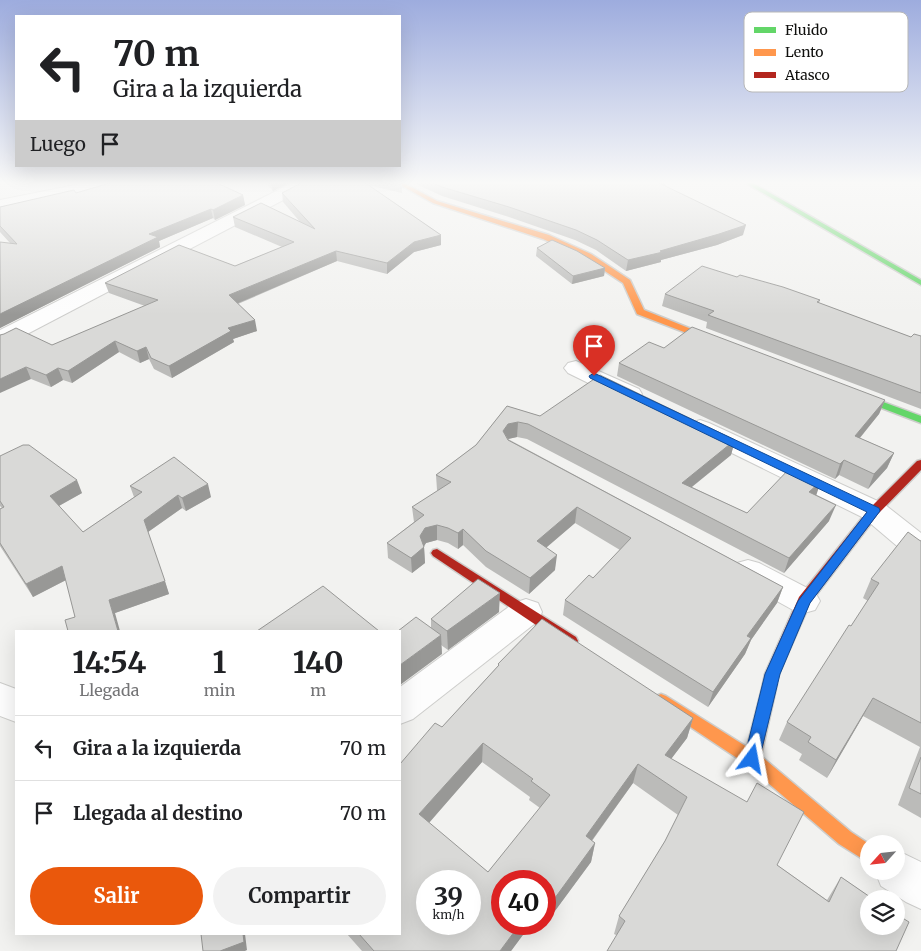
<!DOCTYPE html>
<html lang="es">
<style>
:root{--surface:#fff;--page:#f2f2f2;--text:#202124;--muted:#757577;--line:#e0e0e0;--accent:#ea580c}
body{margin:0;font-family:Merriweather,serif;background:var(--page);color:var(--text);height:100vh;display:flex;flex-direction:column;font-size:19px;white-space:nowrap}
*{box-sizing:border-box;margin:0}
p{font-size:16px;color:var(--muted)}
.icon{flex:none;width:28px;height:28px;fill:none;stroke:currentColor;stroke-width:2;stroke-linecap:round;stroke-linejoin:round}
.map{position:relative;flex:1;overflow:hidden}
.details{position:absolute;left:15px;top:630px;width:386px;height:305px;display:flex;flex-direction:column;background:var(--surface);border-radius:0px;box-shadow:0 5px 20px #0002}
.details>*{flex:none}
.hud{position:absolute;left:15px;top:15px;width:386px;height:152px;border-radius:0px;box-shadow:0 5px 20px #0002;background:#fff;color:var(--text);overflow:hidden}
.needle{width:32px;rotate:243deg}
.fabs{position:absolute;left:860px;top:835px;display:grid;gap:10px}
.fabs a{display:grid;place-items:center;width:45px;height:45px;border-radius:50%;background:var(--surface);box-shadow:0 5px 20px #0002;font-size:25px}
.speed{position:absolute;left:416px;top:870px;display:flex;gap:10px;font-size:25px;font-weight:700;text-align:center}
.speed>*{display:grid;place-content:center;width:65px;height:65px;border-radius:50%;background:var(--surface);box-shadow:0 5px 20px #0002;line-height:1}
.speed small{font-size:12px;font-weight:400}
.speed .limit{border:8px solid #d22;background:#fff;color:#111}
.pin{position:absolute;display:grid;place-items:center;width:42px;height:42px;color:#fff;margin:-51px -21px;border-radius:50% 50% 50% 0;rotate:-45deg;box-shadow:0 0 5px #0007}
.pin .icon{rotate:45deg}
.me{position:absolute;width:55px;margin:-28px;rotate:13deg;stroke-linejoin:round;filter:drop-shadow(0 0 4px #0008)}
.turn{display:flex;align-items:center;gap:18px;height:105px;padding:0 15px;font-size:22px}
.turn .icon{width:65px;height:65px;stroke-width:2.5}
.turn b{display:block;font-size:35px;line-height:42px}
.then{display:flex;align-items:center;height:48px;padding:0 15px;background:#0003;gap:10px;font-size:19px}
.eta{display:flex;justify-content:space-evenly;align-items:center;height:85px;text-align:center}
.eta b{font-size:30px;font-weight:700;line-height:35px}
.primary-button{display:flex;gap:10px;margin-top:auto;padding:10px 15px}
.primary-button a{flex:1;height:58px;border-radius:30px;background:var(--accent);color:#fff;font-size:20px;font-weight:700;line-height:58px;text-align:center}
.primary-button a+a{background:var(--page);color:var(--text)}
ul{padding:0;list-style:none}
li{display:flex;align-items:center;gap:15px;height:65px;padding:0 15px;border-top:1px solid var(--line)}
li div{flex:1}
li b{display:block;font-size:19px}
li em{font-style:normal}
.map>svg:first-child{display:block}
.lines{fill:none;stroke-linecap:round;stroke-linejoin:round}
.street-casing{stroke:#cdcdcb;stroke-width:2}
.fast-casing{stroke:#cdcdcb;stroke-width:3}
.slow-casing{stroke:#cdcdcb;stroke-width:3}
.jam-casing{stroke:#cdcdcb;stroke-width:3}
.street{fill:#fdfdfd;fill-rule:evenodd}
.fast{fill:#63d668;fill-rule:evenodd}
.slow{fill:#ff974d;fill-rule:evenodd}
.jam{fill:#b3261e;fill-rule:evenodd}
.wall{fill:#bbbbb9;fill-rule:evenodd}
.shaded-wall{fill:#989896}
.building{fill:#d9d9d7;stroke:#989896;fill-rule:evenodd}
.route{fill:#1a73e8;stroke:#114b97}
.key{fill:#fff;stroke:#b7b7b7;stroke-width:1}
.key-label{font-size:14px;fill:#10100e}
</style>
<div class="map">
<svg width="921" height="951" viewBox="0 0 921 951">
<rect width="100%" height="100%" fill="#f2f2f0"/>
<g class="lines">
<g class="street-casing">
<g id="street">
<polygon points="90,182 119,182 117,185 111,187 0,210 0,200"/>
<polygon points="294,182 314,182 312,185 8,344 0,346 0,330"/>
<polygon points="576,361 639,389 642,394 639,399 630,401 621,399 568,373 564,368 568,363"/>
<polygon points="700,420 709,423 884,504 921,533 921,560 910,557 864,518 691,433 687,428 691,423"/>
<polygon points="748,560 759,563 815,592 820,601 815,610 804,613 793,610 737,579 732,571 737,563"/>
<polygon points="526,599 538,603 542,612 538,621 413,719 400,724 400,687 514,603"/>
<polygon points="0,683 16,689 16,722 0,716"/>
<polygon points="896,850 921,862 921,909 906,902 881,886 875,871 896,871"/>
</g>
</g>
<g class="fast-casing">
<g id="fast">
<polygon points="744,182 751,182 921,280 921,285"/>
<polygon points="848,389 921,416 921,423 845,394 843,392 845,390"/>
</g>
</g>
<g class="slow-casing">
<g id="slow">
<polygon points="395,182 402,182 437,201 549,235 591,254 630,280 644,310 726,343 721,346 718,345 637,314 623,283 585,258 543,239 433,203"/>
<polygon points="770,678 775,680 777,684 761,756 851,832 869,844 869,863 839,844 746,764 656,704 654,700 656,696 661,694 666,696 747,747 763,684 765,680"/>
</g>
</g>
<g class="jam-casing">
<g id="jam">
<polygon points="921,460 921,470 878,514 810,603 779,674 775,688 770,690 765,688 763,684 765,674 799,597 870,508 917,461"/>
<polygon points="437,549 576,637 578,641 576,645 571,647 566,645 433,556 431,553 433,550"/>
</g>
</g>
<use href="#street" class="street"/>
<use href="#fast" class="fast"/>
<use href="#slow" class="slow"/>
<use href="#jam" class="jam"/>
</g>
<g class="wall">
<polygon points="265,182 291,182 273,191"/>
<polygon points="303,182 398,182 402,184 402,193 368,185 441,235 441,245 414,252 387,274 337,261 238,304 257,331 233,339 234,342 172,378 154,369 149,359 140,363 119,352 72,383 63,380 51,387 31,379 0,335 52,345 145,306 109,293 105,283 235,266 282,247 235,227 233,217 301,223 283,202 282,193"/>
<polygon points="412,182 665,182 665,185 743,235 717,245 661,260 661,262 626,271 596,250 575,240 509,217 442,196"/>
<polygon points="76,193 243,195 245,205 215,220 213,218 159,241 160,247 0,328 10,243 0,232 0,207"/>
<polygon points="537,248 605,268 604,276 572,284 536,256"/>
<polygon points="737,277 820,300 819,303 911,337 921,336 921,409 706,328 707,322 662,306 665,294"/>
<polygon points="619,363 885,400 879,414 860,438 894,453 887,468 868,489 839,475 835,479 617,376"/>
<polygon points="507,406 540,416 735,440 731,455 692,487 747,513 816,496 829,521 784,573 527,439 517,437 508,439 783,587 777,603 751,640 745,654 708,707 563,615 565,600 593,578 620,550 575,523 546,548 555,570 529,594 486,567 463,545 458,549 448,543 437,540 426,543 424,546 425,563 412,573 388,558 387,543 414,522 412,507 438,491 437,490 436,475 476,445"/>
<polygon points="0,456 82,493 59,506 83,532 134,497 130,486 211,497 186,511 182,508 148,532 169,594 115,613 75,617 66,580 33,597 0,546 0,509 2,508 0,506"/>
<polygon points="919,540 921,541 921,818 898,805 920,747 863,716 827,778 799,760 802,754 779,740 787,722 868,601 863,598 871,579"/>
<polygon points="499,612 448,650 441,645 442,654 431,628 431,619"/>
<path d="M498,664L693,718L687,738L671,759L777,865L827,900L841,877L873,899L616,935L614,934L619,916L665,841L678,815L633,783L592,841L595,843L591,862L549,919L545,916V881L531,924L511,951H362L347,934H400L442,727L498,666ZM482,762L530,797L529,800L540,808L488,872L429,823Z"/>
</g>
<g class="shaded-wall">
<polygon points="271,182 291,182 273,191"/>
<polygon points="656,182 665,182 664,189"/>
<polygon points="243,195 245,205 215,220 213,210"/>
<polygon points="211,209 213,218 159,241 160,247 0,328 0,314 149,234"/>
<polygon points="746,225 743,235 717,245 661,260 661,262 626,271 628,260"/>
<polygon points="441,235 441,245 414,252 387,274 387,263 414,242"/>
<polygon points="336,251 337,261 231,306 229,295"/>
<polygon points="605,268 604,276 572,284 573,276"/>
<polygon points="255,320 257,331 233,339 234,342 172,378 169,366 228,328"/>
<polygon points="115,341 119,352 72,383 68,371"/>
<polygon points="146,347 149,359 140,363 137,351"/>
<polygon points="26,367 31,379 0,393 0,379"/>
<polygon points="58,368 63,380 51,387 46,375"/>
<polygon points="885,400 879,414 849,451 855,436"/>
<polygon points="518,422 517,437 508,439 503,431 508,424"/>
<polygon points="735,440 731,455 678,498 682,483"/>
<polygon points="894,453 887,468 868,489 874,474"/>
<polygon points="844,460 839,475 835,479 840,464"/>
<polygon points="77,480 82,493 55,508 50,496"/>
<polygon points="821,481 816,496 809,492"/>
<polygon points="208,484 211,497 186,511 182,498"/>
<polygon points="178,495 182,508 148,532 144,520"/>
<polygon points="836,505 829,521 784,573 789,558"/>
<polygon points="577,507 575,523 535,557 537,541"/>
<polygon points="437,525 437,540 426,543 423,548 424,547 425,563 412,573 411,558 420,536 425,528"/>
<polygon points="463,529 463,545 458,549 458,533"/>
<polygon points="557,555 555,570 529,594 530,578"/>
<polygon points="62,566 68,579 33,597 26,584"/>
<polygon points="165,581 169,594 115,613 120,631 118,631 109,600"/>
<polygon points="783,587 777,603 751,640 745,654 708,707 713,692 747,636"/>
<polygon points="500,593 499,612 448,650 447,631"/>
<polygon points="441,635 442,654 400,685 400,665"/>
<polygon points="873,698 863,716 827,778 836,760"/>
<polygon points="693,718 687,738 659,775 665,755"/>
<polygon points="483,743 482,762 420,833 419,814"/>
<polygon points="638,764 633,783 582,854 586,836"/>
<polygon points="595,843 591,862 549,919 552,902"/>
<polygon points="520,924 531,924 511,951 500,951"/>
<polygon points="243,934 245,934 247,950 245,951 220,951"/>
</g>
<g class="building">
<polygon points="113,182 215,182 243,195 213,210 211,209 149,234 158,237 0,314 0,242 17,244 0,226 0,207 74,190 76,193"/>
<polygon points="303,182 364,182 441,235 414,242 387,263 336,251 229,295 255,320 228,328 231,331 169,366 151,358 146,347 137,351 115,341 68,371 58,368 46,375 26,367 0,379 0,335 4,334 16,328 52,345 158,300 105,283 179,245 235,266 294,242 233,217 261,203 315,229 282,193"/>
<polygon points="431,182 657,182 746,225 719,234 660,251 663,252 628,260 597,240 576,230 509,207 442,187"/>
<polygon points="552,240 577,251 605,268 573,276 537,248"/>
<polygon points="702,266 737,277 740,275 783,287 820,300 817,302 911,337 914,334 921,336 921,393 708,315 714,311 665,294"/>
<polygon points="692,327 885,400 855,436 894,453 874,474 844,460 840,464 619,363 649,342 664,348"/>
<polygon points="600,375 735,440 682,483 747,513 791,467 821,481 809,492 836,505 789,558 528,424 518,422 508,424 503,431 508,440 783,587 747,636 751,638 713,692 565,600 589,575 593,578 631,538 577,507 537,541 557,555 530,578 486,551 463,529 458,533 448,528 437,525 425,528 420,536 424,547 411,558 387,543 424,515 412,507 451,482 436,475 476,445 507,406 540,416"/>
<polygon points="23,445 29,445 77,480 50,496 83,532 142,492 130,486 174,457 208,484 182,498 178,495 144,520 165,581 109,600 118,631 68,631 65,620 75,617 62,566 26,584 0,543 0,509 4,507 0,501 0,456"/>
<polygon points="908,532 919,540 921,541 921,723 873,698 836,760 808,742 811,737 787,722 849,625 851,626 879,583 871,579"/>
<polygon points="478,579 500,593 447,631 431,619"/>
<polygon points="323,586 379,631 257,631"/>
<polygon points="416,617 441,635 400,665 400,631 398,631"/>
<path d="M542,619L693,718L665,755L747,802L757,783L804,812L777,865L829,902L841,877L873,899H869V926H896V914L909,922L896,951H607L625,921L619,916L665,841L687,797L638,764L586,836L595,843L552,902L545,898V881H502V924H520L500,951H374L359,934H400V764L435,723L442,727L499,665L498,664ZM483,743L533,779L531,781L550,795L488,872L419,814ZM428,881H470V924H428Z"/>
<polygon points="921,757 921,794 909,788"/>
<polygon points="201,934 243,934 244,942 220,951 203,951"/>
</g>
<linearGradient id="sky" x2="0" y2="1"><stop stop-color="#9dacde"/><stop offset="0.58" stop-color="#f9f9f8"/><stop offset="1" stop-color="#f9f9f8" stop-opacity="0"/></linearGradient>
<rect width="921" height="315" fill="url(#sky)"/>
<polygon class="route" points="594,373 879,508 880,511 810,603 780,674 758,765 752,767 747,765 744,759 765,674 798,601 867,512 590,378 589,376"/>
<rect x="744" y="12" width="164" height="80" rx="8" class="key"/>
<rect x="754" y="27" width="22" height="6" fill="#63d668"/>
<rect x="754" y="49" width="22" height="7" fill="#ff974d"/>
<rect x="754" y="72" width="22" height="6" fill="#b3261e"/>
<g class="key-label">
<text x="785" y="35">Fluido</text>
<text x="785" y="57">Lento</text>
<text x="785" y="80">Atasco</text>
</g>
</svg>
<div class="fabs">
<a><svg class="needle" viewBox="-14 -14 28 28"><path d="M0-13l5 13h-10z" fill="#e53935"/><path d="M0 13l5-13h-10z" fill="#757577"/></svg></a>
<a><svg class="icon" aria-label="layers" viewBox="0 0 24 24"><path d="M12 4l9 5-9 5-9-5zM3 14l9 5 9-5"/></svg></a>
</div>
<div class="speed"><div>39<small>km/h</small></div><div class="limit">40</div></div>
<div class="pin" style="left:594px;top:376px;background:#d93025"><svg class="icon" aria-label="arrive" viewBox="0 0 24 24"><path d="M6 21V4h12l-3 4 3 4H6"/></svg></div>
<svg class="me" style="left:752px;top:759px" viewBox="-20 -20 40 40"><path d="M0-17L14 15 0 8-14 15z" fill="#1a73e8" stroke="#fff" stroke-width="4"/></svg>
<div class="hud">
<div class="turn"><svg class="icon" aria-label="left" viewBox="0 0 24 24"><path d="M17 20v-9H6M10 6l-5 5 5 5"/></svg><div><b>70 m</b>Gira a la izquierda</div></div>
<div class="then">Luego<svg class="icon" aria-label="arrive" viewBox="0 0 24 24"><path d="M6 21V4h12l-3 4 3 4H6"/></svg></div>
</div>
<section class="details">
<div class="eta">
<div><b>14:54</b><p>Llegada</p></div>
<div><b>1</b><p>min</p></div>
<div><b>140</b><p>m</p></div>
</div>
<ul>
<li><svg class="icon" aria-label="left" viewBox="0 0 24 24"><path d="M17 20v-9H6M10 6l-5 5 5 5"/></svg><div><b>Gira a la izquierda</b></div><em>70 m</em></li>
<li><svg class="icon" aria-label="arrive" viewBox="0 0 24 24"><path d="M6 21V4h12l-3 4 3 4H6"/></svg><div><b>Llegada al destino</b></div><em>70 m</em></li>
</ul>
<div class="primary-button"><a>Salir</a><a>Compartir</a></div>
</section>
</div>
